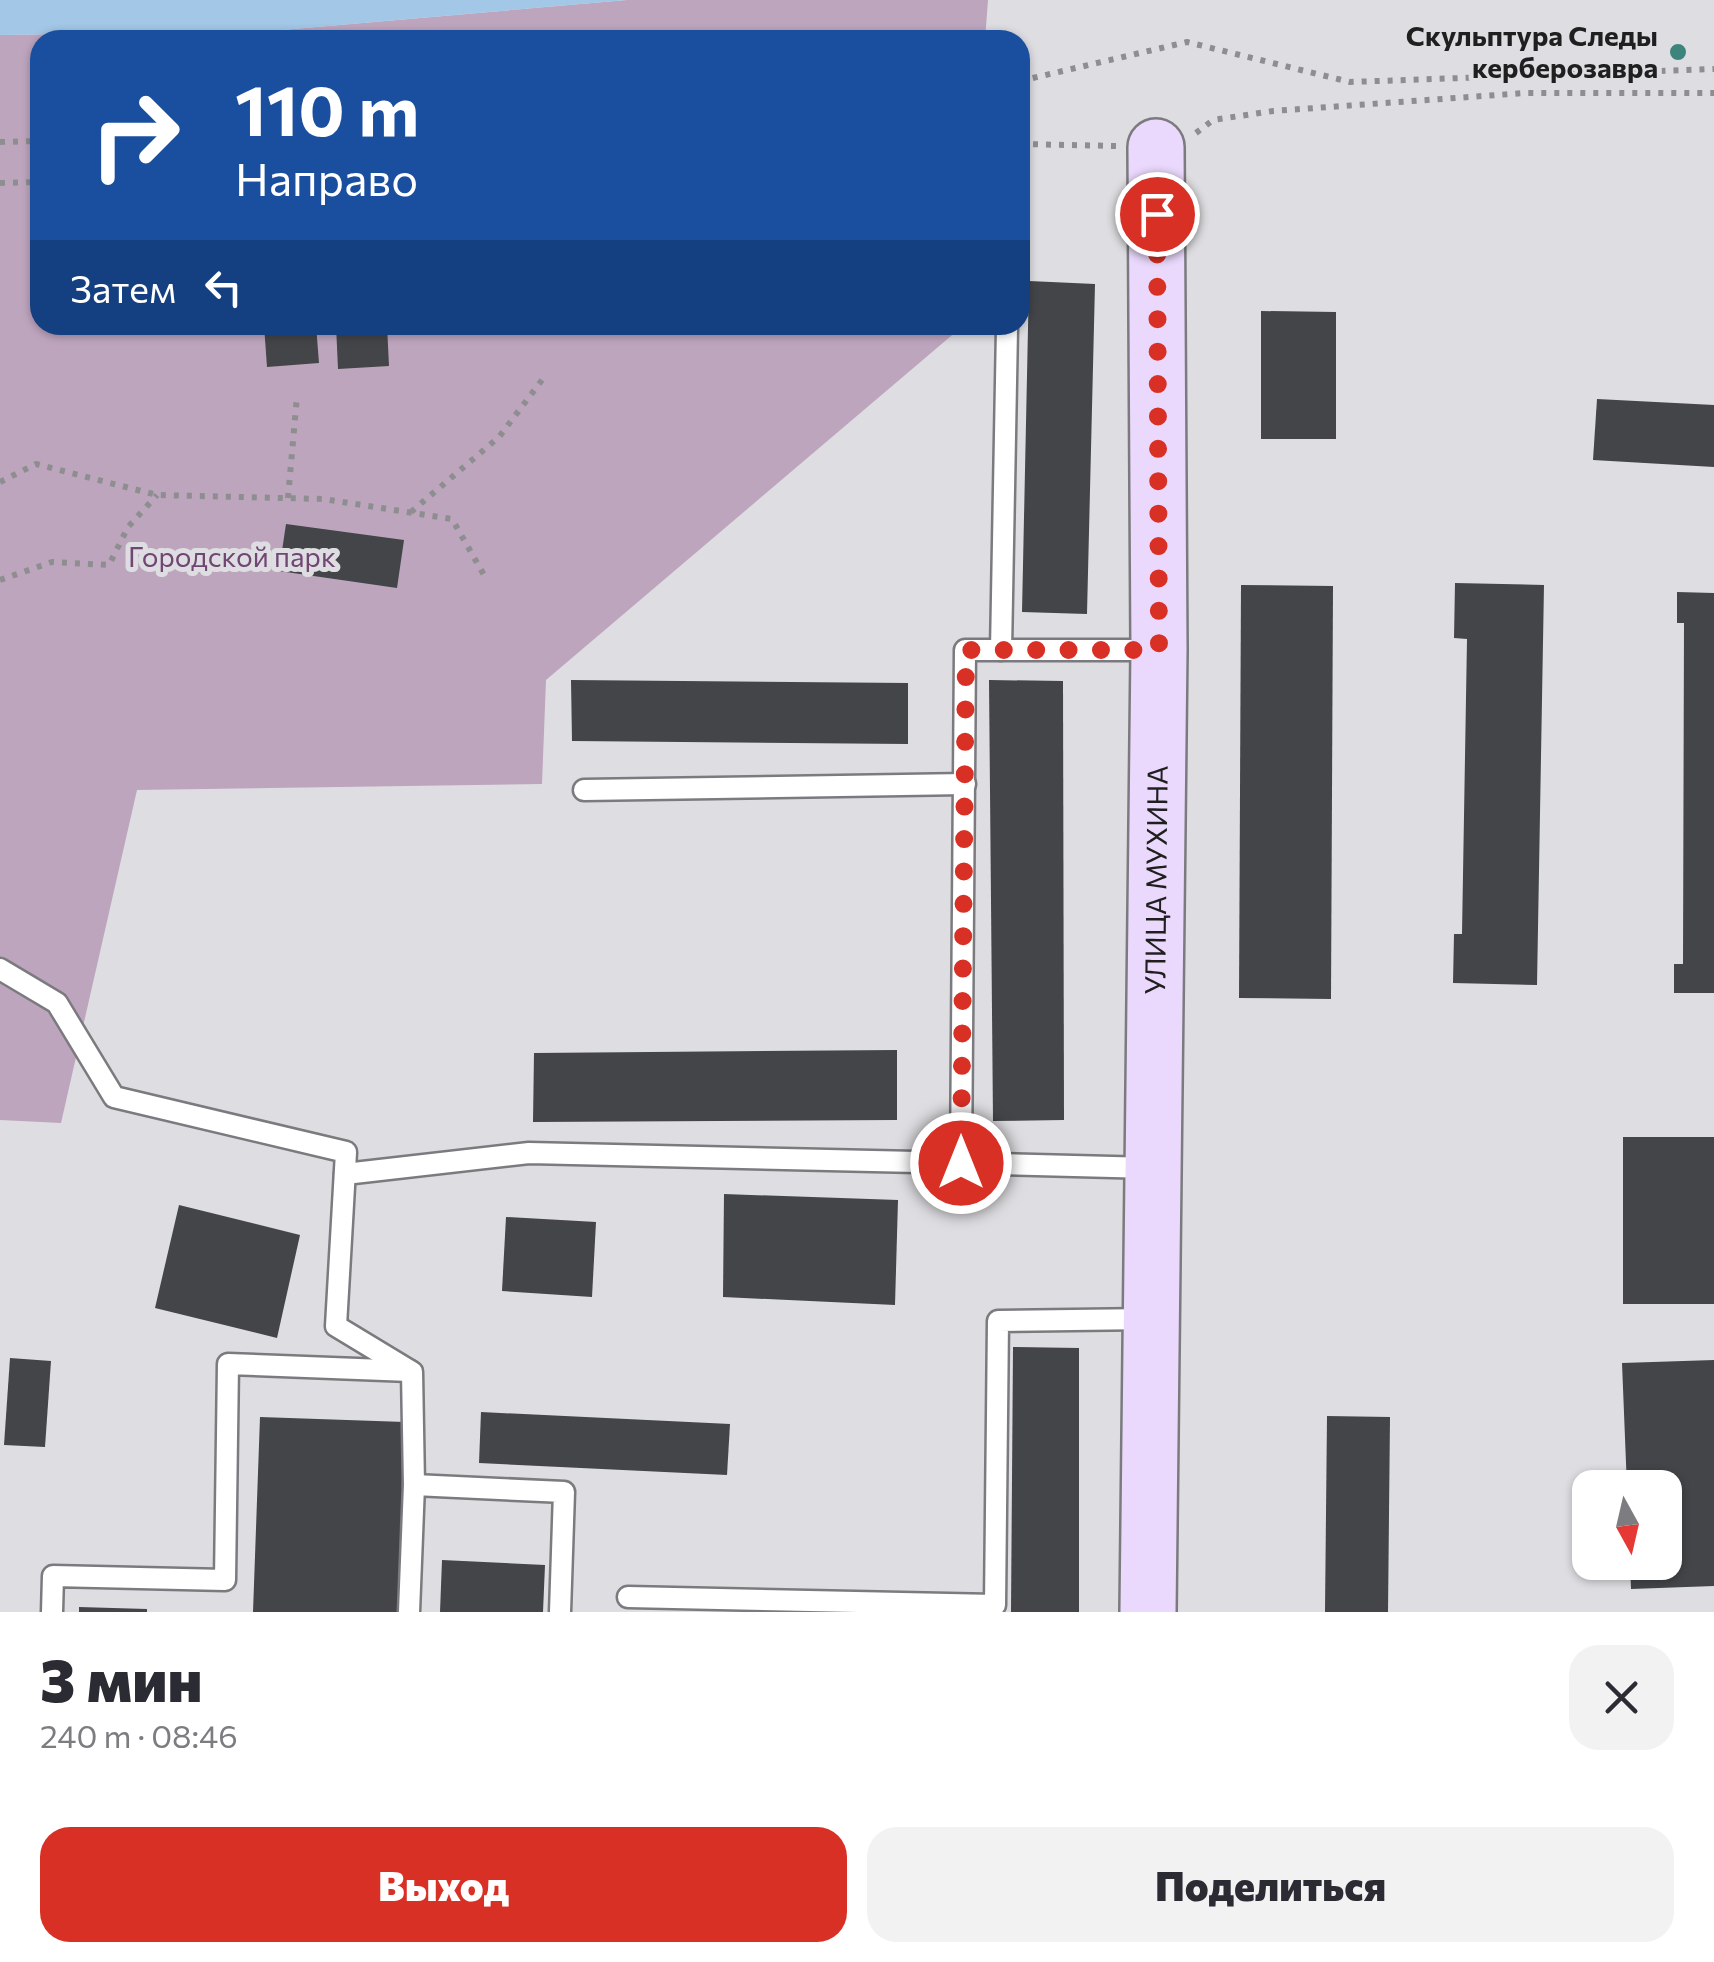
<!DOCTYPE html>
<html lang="ru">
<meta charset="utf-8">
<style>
:root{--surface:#fff;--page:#f2f2f3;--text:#2b2b33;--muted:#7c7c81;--accent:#d93025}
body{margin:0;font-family:Commissioner,sans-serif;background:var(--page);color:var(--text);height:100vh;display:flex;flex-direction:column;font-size:38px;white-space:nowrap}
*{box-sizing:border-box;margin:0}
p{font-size:32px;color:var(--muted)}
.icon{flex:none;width:55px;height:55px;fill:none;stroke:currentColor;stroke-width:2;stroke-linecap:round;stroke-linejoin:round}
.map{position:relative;height:1612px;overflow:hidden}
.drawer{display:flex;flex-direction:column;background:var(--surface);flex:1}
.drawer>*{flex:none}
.guide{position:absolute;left:30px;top:30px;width:1000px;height:305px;border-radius:30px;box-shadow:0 2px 8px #0004;background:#1a4fa0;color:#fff;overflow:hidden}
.needle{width:65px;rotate:172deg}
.fabs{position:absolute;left:1572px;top:1470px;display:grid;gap:20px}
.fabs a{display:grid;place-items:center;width:110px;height:110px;border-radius:20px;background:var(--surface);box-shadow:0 2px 8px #0004;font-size:50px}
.pin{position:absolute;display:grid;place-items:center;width:85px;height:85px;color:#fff;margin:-42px;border:5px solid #fff;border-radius:50%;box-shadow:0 2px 10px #0007}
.me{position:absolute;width:110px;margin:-55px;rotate:0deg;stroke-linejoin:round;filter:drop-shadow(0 0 8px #0008)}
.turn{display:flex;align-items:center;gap:35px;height:210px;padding:0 40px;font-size:45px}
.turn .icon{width:130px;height:130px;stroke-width:2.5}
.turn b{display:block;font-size:70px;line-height:85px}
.then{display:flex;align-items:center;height:95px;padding:0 40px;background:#0003;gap:20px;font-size:38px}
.round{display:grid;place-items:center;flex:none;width:105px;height:105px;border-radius:30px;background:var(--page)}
.overview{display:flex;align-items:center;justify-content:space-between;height:170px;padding:0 40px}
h1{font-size:60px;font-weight:800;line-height:75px}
.button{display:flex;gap:20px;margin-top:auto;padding:20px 40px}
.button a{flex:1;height:115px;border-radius:30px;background:var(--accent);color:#fff;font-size:40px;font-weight:800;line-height:115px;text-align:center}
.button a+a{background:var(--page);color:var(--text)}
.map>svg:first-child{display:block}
.green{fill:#bda5be}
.water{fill:#a3c7e7}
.building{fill:#434548}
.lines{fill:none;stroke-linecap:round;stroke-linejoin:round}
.lane-casing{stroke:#7b7b7f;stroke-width:25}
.secondary-casing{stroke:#7b7b7f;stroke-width:60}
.path{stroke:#8e8e90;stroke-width:6;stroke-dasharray:5 8;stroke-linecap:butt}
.lane{stroke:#fff;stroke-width:20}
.secondary{stroke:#ead9fc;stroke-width:55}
.route{stroke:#d93025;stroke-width:18;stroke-dasharray:0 32.4}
.poi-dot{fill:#3d847c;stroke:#dedee2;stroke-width:4}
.labels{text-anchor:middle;stroke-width:10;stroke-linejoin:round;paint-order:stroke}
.poi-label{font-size:28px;font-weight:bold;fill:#1f1f20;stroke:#dedee2;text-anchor:end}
.park-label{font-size:28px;fill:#704673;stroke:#dedee2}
.street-label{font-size:28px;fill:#1f1f20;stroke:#dedee2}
</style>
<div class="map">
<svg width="1714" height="1612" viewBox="0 0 1714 1612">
<rect width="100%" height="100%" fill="#dedee2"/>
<polygon class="green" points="627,0 988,0 985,40 40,40 40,325 964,325 546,680 542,784 137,790 61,1123 0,1120 0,35 270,31"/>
<polygon class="water" points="0,0 627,0 270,31 0,35"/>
<g class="building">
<polygon points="1029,281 1095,284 1087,614 1022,612"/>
<polygon points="1261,311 1336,312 1336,439 1261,439"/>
<polygon points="264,325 316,325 319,363 267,367"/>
<polygon points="336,325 387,325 389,366 338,369"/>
<polygon points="1597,399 1714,405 1714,467 1593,460"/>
<polygon points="286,524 404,540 397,588 279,571"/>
<polygon points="1455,583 1544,585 1537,985 1453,983 1454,934 1462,934 1467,639 1454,638"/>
<polygon points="1241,585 1333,586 1331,999 1239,998"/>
<polygon points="1677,592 1714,593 1714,993 1674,993 1674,964 1683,964 1684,623 1677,623"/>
<polygon points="571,680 908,683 908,744 572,741"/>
<polygon points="989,680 1063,681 1064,1120 993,1121"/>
<polygon points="897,1050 897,1120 533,1122 534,1053"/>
<rect x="1623" y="1137" width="91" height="167"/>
<polygon points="724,1194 898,1200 895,1305 723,1297"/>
<polygon points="179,1205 300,1235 277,1338 155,1308"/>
<polygon points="506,1217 596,1222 592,1297 502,1291"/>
<polygon points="1013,1347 1079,1348 1079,1612 1011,1612"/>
<polygon points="10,1358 51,1361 45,1447 4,1445"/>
<polygon points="1714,1360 1714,1586 1631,1589 1630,1562 1665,1562 1665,1488 1627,1488 1622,1363"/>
<polygon points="481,1412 730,1424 727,1475 479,1463"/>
<polygon points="1327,1416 1390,1417 1388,1612 1325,1612"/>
<polygon points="260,1417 405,1422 399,1612 253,1612"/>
<polygon points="442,1560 545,1565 543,1612 440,1612"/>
<polygon points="79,1607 147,1609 147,1612 79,1612"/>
</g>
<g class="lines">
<g class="lane-casing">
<g id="lane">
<polyline points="1007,328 1001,650 1157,650"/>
<polyline points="1001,650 965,650 961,1163 1151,1168"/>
<polyline points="584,790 965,784"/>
<polyline points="0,969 57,1003 114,1097 346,1152 336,1326 412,1372 414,1485"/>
<polyline points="345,1174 529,1153 961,1163"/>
<polyline points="628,1597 995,1605 998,1321 1149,1319"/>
<polyline points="52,1612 53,1576 225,1580 228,1364 410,1371"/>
<polyline points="409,1612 414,1485 564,1492 560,1612"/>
</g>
</g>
<g class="secondary-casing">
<g id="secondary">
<path id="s1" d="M1148,1612L1159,650L1156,147"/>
</g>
</g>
<g class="path">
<polyline points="1020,81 1187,42 1350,82 1714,69"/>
<polyline points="1196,133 1213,120 1273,111 1525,93 1714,93"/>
<polyline points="0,142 40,141"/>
<polyline points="1020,144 1117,146"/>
<polyline points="0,183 40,182"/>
<polyline points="0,482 36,464 157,495 323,499 452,519 484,575"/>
<polyline points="288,498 297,396"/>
<polyline points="411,512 499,437 545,376"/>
<polyline points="0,580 52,562 109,565 128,527 157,495"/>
</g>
<use href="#lane" class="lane"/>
<use href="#secondary" class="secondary"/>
</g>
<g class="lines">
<polyline class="route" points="961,1163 966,650 1159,650 1157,214"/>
</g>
<circle class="poi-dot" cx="1678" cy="52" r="10"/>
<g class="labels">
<g class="poi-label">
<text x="1658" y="46">Скульптура Следы<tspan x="1658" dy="32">керберозавра</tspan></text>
</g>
<g class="park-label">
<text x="232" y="567">Городской парк</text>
</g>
<g class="street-label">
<text dy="10" stroke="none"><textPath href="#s1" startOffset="732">УЛИЦА МУХИНА</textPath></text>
</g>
</g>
</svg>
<div class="fabs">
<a><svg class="needle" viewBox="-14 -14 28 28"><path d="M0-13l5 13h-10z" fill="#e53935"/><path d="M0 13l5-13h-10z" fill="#7c7c81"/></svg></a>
</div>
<div class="pin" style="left:1157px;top:214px;background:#d93025"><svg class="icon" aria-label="arrive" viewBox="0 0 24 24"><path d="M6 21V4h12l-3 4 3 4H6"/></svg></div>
<svg class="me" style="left:961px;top:1163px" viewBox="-20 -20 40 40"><circle r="17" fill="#d93025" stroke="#fff" stroke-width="3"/><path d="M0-11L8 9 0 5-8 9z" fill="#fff"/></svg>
<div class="guide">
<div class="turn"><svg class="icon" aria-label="right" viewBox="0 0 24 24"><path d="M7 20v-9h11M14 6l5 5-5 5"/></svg><div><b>110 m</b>Направо</div></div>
<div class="then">Затем<svg class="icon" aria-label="left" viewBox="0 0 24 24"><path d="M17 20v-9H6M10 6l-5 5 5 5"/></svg></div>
</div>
</div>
<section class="drawer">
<div class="overview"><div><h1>3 мин</h1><p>240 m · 08:46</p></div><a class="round"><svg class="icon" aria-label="close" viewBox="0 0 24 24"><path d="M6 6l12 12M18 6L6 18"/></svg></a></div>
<div class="button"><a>Выход</a><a>Поделиться</a></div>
</section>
